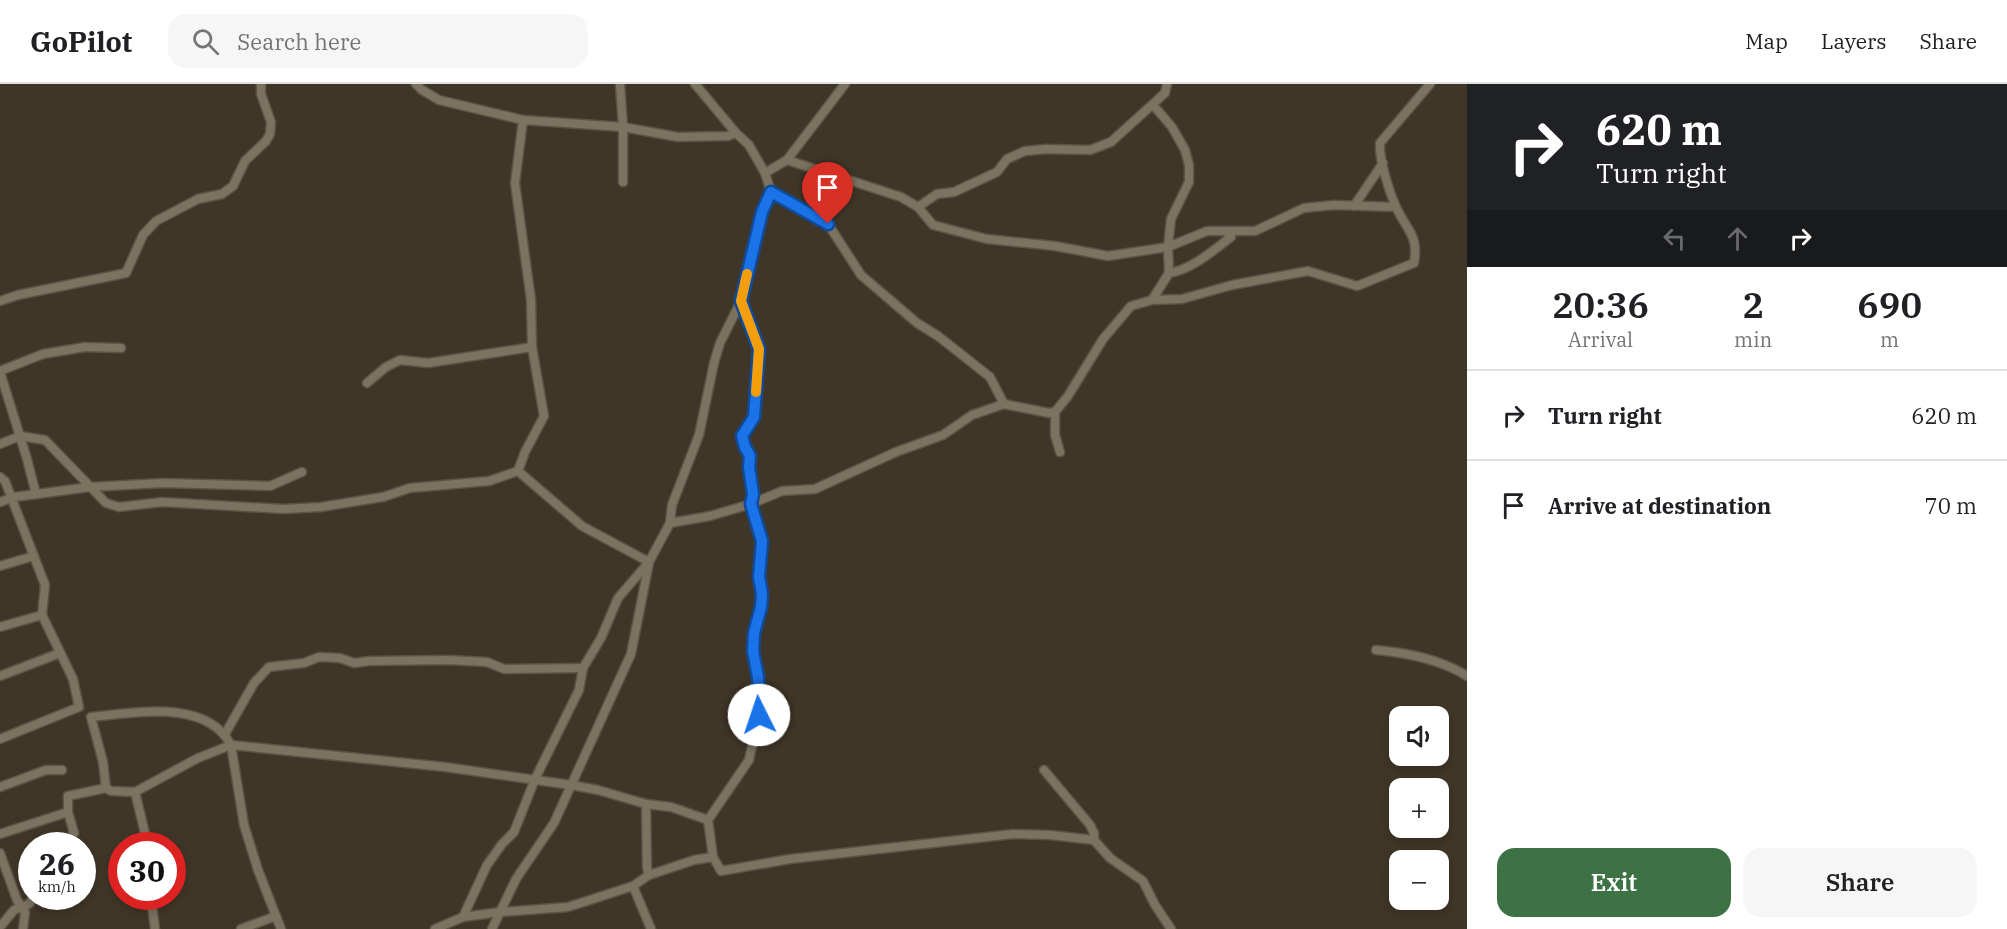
<!DOCTYPE html>
<meta charset="utf-8">
<style>
:root{--surface:#fff;--page:#f6f6f6;--text:#202124;--muted:#757577;--line:#e0e0e0;--accent:#3c7244}
body{margin:0;font-family:"IBM Plex Serif",serif;background:var(--page);color:var(--text);height:100vh;display:flex;flex-direction:column;font-size:22px;white-space:nowrap}
*{box-sizing:border-box;margin:0}
p{font-size:20px;color:var(--muted)}
.icon{flex:none;width:33px;height:33px;fill:none;stroke:currentColor;stroke-width:2;stroke-linecap:round;stroke-linejoin:round}
.map{position:relative;flex:1;overflow:hidden}
.side{display:flex;flex-direction:column;background:var(--surface);width:540px}
.side>*{flex:none}
.top-card{background:#202124;color:#fff;overflow:hidden}
.buttons{position:absolute;left:1389px;top:622px;display:grid;gap:12px}
.buttons a{display:grid;place-items:center;width:60px;height:60px;border-radius:12px;background:var(--surface);box-shadow:0 3px 9px #0003;font-size:30px}
.speed{position:absolute;left:18px;top:748px;display:flex;gap:12px;font-size:30px;font-weight:700;text-align:center}
.speed>*{display:grid;place-content:center;width:78px;height:78px;border-radius:50%;background:var(--surface);box-shadow:0 3px 9px #0003;line-height:1}
.speed small{font-size:15px;font-weight:400}
.speed .limit{border:9px solid #d22;background:#fff;color:#111}
.pin{position:absolute;display:grid;place-items:center;width:51px;height:51px;color:#fff;margin:-62px -26px;border-radius:50% 50% 50% 0;rotate:-45deg;box-shadow:0 0 6px #0007}
.pin .icon{rotate:45deg}
.me{position:absolute;width:66px;margin:-33px;rotate:356deg;stroke-linejoin:round;filter:drop-shadow(0 0 4px #0008)}
.turn{display:flex;align-items:center;gap:21px;height:126px;padding:0 30px;font-size:27px}
.turn .icon{width:78px;height:78px;stroke-width:2.5}
.turn b{display:block;font-size:42px;line-height:51px}
.lanes{display:flex;align-items:center;height:57px;padding:0 30px;background:#0003;justify-content:center;gap:30px;direction:ltr}
.lanes .off{opacity:.35}
.eta{display:flex;justify-content:space-evenly;align-items:center;height:102px;text-align:center}
.eta b{font-size:36px;font-weight:600;line-height:42px}
.cta{display:flex;gap:12px;margin-top:auto;padding:12px 30px}
.cta a{flex:1;height:69px;border-radius:18px;background:var(--accent);color:#fff;font-size:24px;font-weight:600;line-height:69px;text-align:center}
.cta a+a{background:var(--page);color:var(--text)}
ul{padding:0;list-style:none}
li{display:flex;align-items:center;gap:18px;height:90px;padding:0 30px;border-top:2px solid var(--line)}
li div{flex:1}
li b{display:block;font-size:22px}
li em{font-style:normal}
header{display:flex;align-items:center;gap:36px;box-sizing:border-box;height:84px;padding:0 30px;background:var(--surface);border-bottom:2px solid var(--line)}
header strong{font-size:28px}
nav{display:flex;gap:33px;margin-inline-start:auto;font-size:21px}
.search{width:420px;height:54px;background:var(--page);display:flex;align-items:center;gap:15px;box-sizing:border-box;padding:0 21px;border-radius:18px;color:var(--muted);font-size:22px}
main{display:flex;flex:1;min-height:0}
.map>svg:first-child{display:block}
.lines{fill:none;stroke-linecap:round;stroke-linejoin:round}
.minor-casing{stroke:#5a5446;stroke-width:11}
.minor{stroke:#7b7260;stroke-width:8}
.route-casing{stroke:#114b97;stroke-width:15}
.route{stroke:#1a73e8;stroke-width:10}
.slow{stroke:#f59e0b;stroke-width:10}
</style>
<header>
<strong>GoPilot</strong>
<div class="search"><svg class="icon" aria-label="search" viewBox="0 0 24 24"><circle cx="10" cy="10" r="6"/><path d="M15 15l6 6"/></svg>Search here</div>
<nav><a>Map</a><a>Layers</a><a>Share</a></nav>
</header>
<main>
<div class="map">
<svg width="1467" height="845" viewBox="0 0 1467 845">
<rect width="100%" height="100%" fill="#3f3627"/>
<g class="lines">
<g class="minor-casing">
<g id="minor">
<polyline points="416,0 422,6 439,16 523,36 623,43 678,53 728,52 736,49"/>
<polyline points="620,0 623,43 623,98"/>
<polyline points="787,76 901,113 918,123 933,141 987,155 1055,162 1108,172 1168,163 1207,147 1255,147 1304,124 1334,121 1396,123"/>
<polyline points="765,89 787,76 845,0"/>
<polyline points="771,108 828,140 861,191 917,239 938,252 990,293 1004,320"/>
<polyline points="1354,122 1383,79"/>
<polyline points="918,123 937,110 954,108 997,88 1007,75 1025,67 1046,65 1090,66 1111,58 1165,9 1167,0"/>
<path d="M1169,189C1191,186 1214,166 1231,153L1225,147"/>
<path d="M1152,216L1182,215L1232,201L1308,187L1357,202L1414,179C1419,151 1407,147 1396,123C1389,107 1379,76 1380,59L1430,0"/>
<polyline points="0,217 18,211 126,189 143,151 156,137 198,115 222,110 233,102 245,77 266,57 270,50 271,38 261,10 261,0"/>
<polyline points="741,217 759,265 754,333 742,352 745,363 750,372 749,383 753,410 751,420 762,457 759,493 762,510 761,523 754,549 753,567 757,593 759,631 749,676 708,736 713,773 721,787 790,775 1013,750 1050,751 1094,756 1110,774 1143,797 1155,821 1171,845"/>
<polyline points="0,287 43,270 85,263 121,264"/>
<polyline points="0,288 27,375 36,410"/>
<polyline points="367,299 386,283 400,276 428,279 532,263"/>
<polyline points="0,360 20,352 45,356 106,419 119,423 162,418 283,425 321,423 383,413 410,404 489,397 518,387"/>
<polyline points="1060,368 1055,351 1055,328 1068,312 1103,255 1131,222 1152,216 1169,189 1168,163 1171,135 1189,98 1189,81 1185,66 1172,43 1153,21"/>
<polyline points="518,387 525,368 544,332 532,263 531,216 515,99 523,36"/>
<polyline points="518,387 582,442 649,478"/>
<polyline points="0,393 5,397 45,501 42,531 0,543"/>
<polyline points="0,418 14,413 90,403 163,399 270,402 302,388"/>
<polyline points="670,439 710,432 751,420 782,407 815,405 896,368 943,351 972,331 1004,320 1049,329 1055,328"/>
<polyline points="0,482 34,472"/>
<path d="M1376,566C1408,569 1440,575 1467,592"/>
<polyline points="0,592 60,569"/>
<polyline points="225,650 254,599 269,583 304,579 319,573 340,574 354,579 369,577 448,576 487,578 504,585 583,584"/>
<polyline points="0,655 79,623 73,595 42,531"/>
<polyline points="1044,686 1090,741 1094,749 1094,756"/>
<polyline points="0,703 46,686 62,686"/>
<path d="M106,704L103,678L91,633C134,629 206,614 231,661L244,741L258,786L281,845"/>
<polyline points="135,708 148,762"/>
<polyline points="646,720 647,784 649,791"/>
<polyline points="0,750 68,728"/>
<polyline points="65,762 74,749 68,728 68,712 106,704 111,707 135,708 198,674 231,661 445,683 571,701 598,706 646,720 671,723 708,736"/>
<polyline points="0,769 17,816 25,828 23,845"/>
<polyline points="633,802 651,845"/>
<polyline points="151,813 155,845"/>
<polyline points="463,833 487,781 502,760 514,748 535,695 579,606 583,584 601,554 618,514 649,478 670,439 672,421 699,351 714,279 720,259 741,217 762,128 771,108 765,89 749,61 736,49 695,0"/>
<polyline points="0,843 14,826 29,820 34,813"/>
<polyline points="241,845 276,832"/>
<polyline points="435,845 463,833 500,828 568,823 633,802 649,791 694,776 713,773"/>
<polyline points="492,845 516,795 554,739 631,570 649,479"/>
</g>
</g>
<use href="#minor" class="minor"/>
</g>
<g class="lines">
<g class="route-casing">
<polyline id="route" points="759,631 758,593 753,567 754,549 761,523 762,510 759,493 762,457 751,420 753,410 749,383 750,372 745,363 742,352 754,333 759,265 741,217 762,128 771,108 828,140"/>
</g>
<use href="#route" class="route"/>
<polyline class="slow" points="747,190 741,217 759,265 756,308"/>
</g>
</svg>
<div class="buttons">
<a><svg class="icon" aria-label="sound" viewBox="0 0 24 24"><path d="M4 9h4l5-4v14l-5-4H4zM17 9q2 3 0 6"/></svg></a>
<a>+</a>
<a>−</a>
</div>
<div class="speed"><div>26<small>km/h</small></div><div class="limit">30</div></div>
<div class="pin" style="left:828px;top:140px;background:#d93025"><svg class="icon" aria-label="arrive" viewBox="0 0 24 24"><path d="M6 21V4h12l-3 4 3 4H6"/></svg></div>
<svg class="me" style="left:759px;top:631px" viewBox="-20 -20 40 40"><circle r="19" fill="#fff"/><path d="M0-13L10 11 0 6-10 11z" fill="#1a73e8"/></svg>
</div>
<section class="side">
<div class="top-card">
<div class="turn"><svg class="icon" aria-label="right" viewBox="0 0 24 24"><path d="M7 20v-9h11M14 6l5 5-5 5"/></svg><div><b>620 m</b>Turn right</div></div>
<div class="lanes"><svg class="icon off" aria-label="left" viewBox="0 0 24 24"><path d="M17 20v-9H6M10 6l-5 5 5 5"/></svg><svg class="icon off" aria-label="ahead" viewBox="0 0 24 24"><path d="M12 20V5M6 11l6-6 6 6"/></svg><svg class="icon" aria-label="right" viewBox="0 0 24 24"><path d="M7 20v-9h11M14 6l5 5-5 5"/></svg></div>
</div>
<div class="eta">
<div><b>20:36</b><p>Arrival</p></div>
<div><b>2</b><p>min</p></div>
<div><b>690</b><p>m</p></div>
</div>
<ul>
<li><svg class="icon" aria-label="right" viewBox="0 0 24 24"><path d="M7 20v-9h11M14 6l5 5-5 5"/></svg><div><b>Turn right</b></div><em>620 m</em></li>
<li><svg class="icon" aria-label="arrive" viewBox="0 0 24 24"><path d="M6 21V4h12l-3 4 3 4H6"/></svg><div><b>Arrive at destination</b></div><em>70 m</em></li>
</ul>
<div class="cta"><a>Exit</a><a>Share</a></div>
</section>
</main>
